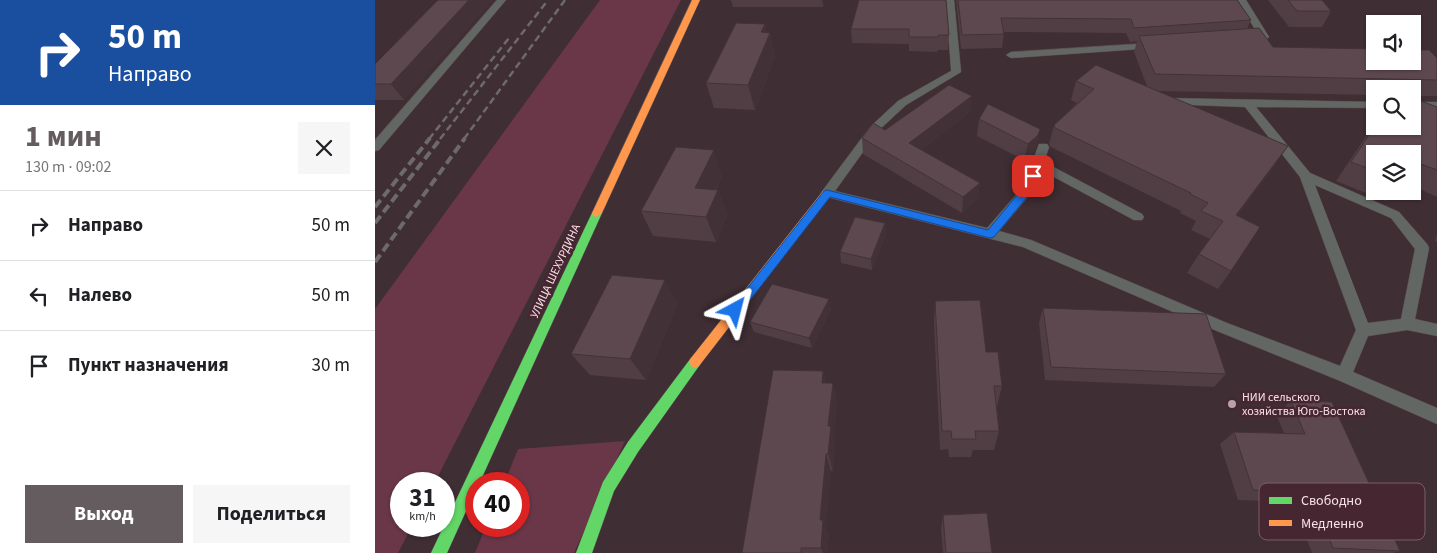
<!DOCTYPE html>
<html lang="ru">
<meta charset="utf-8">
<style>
:root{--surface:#fff;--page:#f6f6f6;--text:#202124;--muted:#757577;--line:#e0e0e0;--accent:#645c5f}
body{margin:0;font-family:"Source Sans 3",sans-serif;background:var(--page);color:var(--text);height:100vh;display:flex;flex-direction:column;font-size:19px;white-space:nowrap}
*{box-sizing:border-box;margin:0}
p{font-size:16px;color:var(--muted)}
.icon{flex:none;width:28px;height:28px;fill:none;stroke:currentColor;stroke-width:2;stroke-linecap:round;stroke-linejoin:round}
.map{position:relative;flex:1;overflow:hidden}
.panel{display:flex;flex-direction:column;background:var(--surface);width:375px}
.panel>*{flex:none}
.top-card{background:#1a4fa0;color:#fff;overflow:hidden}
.controls{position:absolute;left:991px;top:15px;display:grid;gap:10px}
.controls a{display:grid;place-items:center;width:55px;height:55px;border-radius:0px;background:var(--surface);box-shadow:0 1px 4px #0004;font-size:25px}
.speed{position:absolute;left:15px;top:472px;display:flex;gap:10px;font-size:25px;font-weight:700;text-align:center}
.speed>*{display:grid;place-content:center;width:65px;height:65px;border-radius:50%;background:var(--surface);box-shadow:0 1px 4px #0004;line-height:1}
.speed small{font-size:12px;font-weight:400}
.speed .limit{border:8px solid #d22;background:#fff;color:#111}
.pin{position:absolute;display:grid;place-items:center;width:42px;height:42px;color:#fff;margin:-21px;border-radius:10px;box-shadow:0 2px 8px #0006}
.me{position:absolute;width:55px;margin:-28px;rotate:38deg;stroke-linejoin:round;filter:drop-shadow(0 0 4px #0008)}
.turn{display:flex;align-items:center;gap:18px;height:105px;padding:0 25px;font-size:22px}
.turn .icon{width:65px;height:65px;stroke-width:2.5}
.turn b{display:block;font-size:35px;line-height:42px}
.round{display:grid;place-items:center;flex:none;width:52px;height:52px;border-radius:0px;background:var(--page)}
.overview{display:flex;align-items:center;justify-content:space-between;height:85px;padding:0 25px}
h1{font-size:30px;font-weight:700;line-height:38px;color:var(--accent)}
.action{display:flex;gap:10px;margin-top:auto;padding:10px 25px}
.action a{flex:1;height:58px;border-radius:0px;background:var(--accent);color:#fff;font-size:20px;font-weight:700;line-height:58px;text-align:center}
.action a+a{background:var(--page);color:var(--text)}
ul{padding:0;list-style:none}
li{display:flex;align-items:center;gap:15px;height:70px;padding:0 25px;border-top:1px solid var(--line)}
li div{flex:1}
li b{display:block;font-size:19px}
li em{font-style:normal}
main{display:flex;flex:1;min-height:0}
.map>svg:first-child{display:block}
.green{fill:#693748}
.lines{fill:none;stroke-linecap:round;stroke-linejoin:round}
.lane-casing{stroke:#5b4c51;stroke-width:1}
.fast-casing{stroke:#5b4c51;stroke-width:1}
.slow-casing{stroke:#5b4c51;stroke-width:1}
.lane{fill:#636763;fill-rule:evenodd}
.fast{fill:#63d668;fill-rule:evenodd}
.slow{fill:#ff974d;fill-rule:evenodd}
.rail-far1{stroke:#6d6a69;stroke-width:2.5;stroke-dasharray:7 4;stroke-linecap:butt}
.rail{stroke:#6d6a69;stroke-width:4;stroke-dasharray:9 4.5;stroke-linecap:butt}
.wall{fill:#513e45}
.shaded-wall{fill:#423238}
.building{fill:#5e4850;stroke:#423238}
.route{fill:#1a73e8;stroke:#114b97}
.poi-dot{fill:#b7a3a8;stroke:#462731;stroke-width:2}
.labels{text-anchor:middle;stroke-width:5;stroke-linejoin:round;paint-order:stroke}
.street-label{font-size:12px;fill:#f7e2e7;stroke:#462731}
.poi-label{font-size:12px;fill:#f7e2e7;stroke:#462731;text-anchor:start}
.key{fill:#462731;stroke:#7b5f68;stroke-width:1}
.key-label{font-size:14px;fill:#f7e2e7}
</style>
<main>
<section class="panel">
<div class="top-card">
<div class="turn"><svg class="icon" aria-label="right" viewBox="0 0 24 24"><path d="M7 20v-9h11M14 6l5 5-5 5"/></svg><div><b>50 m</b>Направо</div></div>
</div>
<div class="overview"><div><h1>1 мин</h1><p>130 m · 09:02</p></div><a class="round"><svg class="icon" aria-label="close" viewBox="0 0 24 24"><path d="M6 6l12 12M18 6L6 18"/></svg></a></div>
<ul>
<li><svg class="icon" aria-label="right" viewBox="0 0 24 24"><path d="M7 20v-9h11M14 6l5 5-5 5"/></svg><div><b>Направо</b></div><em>50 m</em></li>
<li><svg class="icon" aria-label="left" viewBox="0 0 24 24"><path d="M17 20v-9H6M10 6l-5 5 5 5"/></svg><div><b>Налево</b></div><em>50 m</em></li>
<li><svg class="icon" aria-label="arrive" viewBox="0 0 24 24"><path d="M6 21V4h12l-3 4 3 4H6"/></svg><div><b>Пункт назначения</b></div><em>30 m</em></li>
</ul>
<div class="action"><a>Выход</a><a>Поделиться</a></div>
</section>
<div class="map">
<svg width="1062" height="553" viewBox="0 0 1062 553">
<rect width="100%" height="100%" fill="#3f2e34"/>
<g class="green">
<polygon points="225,0 306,0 59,484 26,484 26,526 37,526 23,553 0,553 0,309"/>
<polygon points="250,441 199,553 100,553 111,526 144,526 144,484 129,484 143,449"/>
</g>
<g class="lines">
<g class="lane-casing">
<g id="lane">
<polygon points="122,0 131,0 4,150 0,151 0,140"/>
<path d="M571,0H579L586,72L531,105L503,131L460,191L612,228L648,187L664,144H672L674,147L669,162L767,214L769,217L767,220H759L666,170L657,192L624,231L656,240L852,323L965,366L981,330L925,177L870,107L791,104L786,101L791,98L1000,102V108L881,107L935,173L1024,212L1052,244L1054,248L1040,319L1062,324V336L1032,330L993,336L978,372L1062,408V424L963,380L842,331L648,247L448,196L446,193L448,190L495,127L523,101L576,71ZM940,185L1016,218L1040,249L1026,319L993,323Z"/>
<polygon points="863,0 871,0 894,37 892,39 876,41 876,37 883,35"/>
<polygon points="777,43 782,46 780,48 636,58 631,55 636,52"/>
<rect x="1038" y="102" width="24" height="6"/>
</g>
</g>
<g class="fast-casing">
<g id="fast">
<polygon points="222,209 227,213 104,484 101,484 101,489 72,553 56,553 217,213"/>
<polygon points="320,356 324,358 326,362 324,366 263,452 239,491 217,553 201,553 228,482 253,442 316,358"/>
</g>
</g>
<g class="slow-casing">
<g id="slow">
<polygon points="317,0 325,0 227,213 222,217 218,216 217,213"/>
<polygon points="452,190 457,193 456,195 324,366 320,368 316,366 314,362 316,358 448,191"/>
</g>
</g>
<use href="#lane" class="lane"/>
<use href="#fast" class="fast"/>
<use href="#slow" class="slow"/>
<g class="rail-far1">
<polyline points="54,139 134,38"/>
<polyline points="65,139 173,0"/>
<polyline points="89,139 190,0"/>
</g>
<g class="rail">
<polyline points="0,207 55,138"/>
<polyline points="0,223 66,138"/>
<polyline points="0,262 90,138"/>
</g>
</g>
<g class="wall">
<polygon points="63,0 29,100 0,100 0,64"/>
<polygon points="356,0 450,0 448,7 358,7"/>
<polygon points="484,0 574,35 573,50 563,50 562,52 534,51 534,44 477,43 476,29"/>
<polygon points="581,0 862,0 876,20 872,29 898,47 1062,58 1062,96 1038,96 1038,89 1000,89 1000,95 782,91 900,165 862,216 856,271 843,289 812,273 824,254 835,239 816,230 821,221 805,213 806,211 676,147 674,144 679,125 702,103 696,100 701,81 772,86 759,52 762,41 755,42 751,33 629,32 627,48 586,49"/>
<polygon points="893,0 947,0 956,11 947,27 914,27"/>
<polygon points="390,24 392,33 395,33 400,57 380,110 339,108 331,83"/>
<polygon points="1062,107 1062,197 1038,186 1038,154 1000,154 1000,191 1020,191 1011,201 961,181 1000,123 1000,126"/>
<polygon points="595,112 546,150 605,183 602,199 587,213 488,154 487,138"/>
<polygon points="604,119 665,129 661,146 659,152 649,160 602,136"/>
<polygon points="347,175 341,190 343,190 352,215 341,242 278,236 266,211"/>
<polygon points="510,223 511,234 497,270 466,263 465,252"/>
<polygon points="1062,234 1062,242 1060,241"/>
<polygon points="560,301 611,352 627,386 622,406 624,431 619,450 598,450 596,457 574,457 573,449 565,450 559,324"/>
<polygon points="303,303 271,380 215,375 196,354"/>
<polygon points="668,308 851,374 839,387 670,380 664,323"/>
<polygon points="456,309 437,348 379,332 375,322"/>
<polygon points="448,371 451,383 458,383 462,404 458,438 460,445 458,471 456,471 451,528 454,534 452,553 367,553"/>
<polygon points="916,401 1025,551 1018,553 937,553 918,502 863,500 845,444 859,432 909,433 901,414"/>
<polygon points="568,515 617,553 568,553 566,529"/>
</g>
<g class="shaded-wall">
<polygon points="94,0 118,0 29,100 16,84"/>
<polygon points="447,0 450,0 448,7"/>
<polygon points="390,24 393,38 395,33 400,57 380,110 373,85 386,32"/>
<polygon points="597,96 595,112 533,160 534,143"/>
<polygon points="665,129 661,146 659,152 649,160 653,144"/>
<polygon points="913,146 900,165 849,234 861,215"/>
<polygon points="339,150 347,175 330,213 320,188"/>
<polygon points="605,183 602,199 587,213 588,197"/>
<polygon points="343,190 352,215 341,242 331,217"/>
<polygon points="510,223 511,234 497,270 496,259"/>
<polygon points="290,280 303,303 271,380 255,359"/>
<polygon points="454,299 456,309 437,348 434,338"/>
<polygon points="448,371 453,392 447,383"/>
<polygon points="458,383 462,404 458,438 460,445 458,471 453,454 453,426"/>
<polygon points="451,454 456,471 451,528 454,534 452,553 448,553 446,548 445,520"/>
</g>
<g class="building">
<polygon points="63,0 94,0 16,84 0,84 0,64"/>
<polygon points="484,0 571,0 574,35 563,35 563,37 534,37 534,29 476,29"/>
<polygon points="583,0 862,0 876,20 759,28 756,19 626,18 629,34 587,35"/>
<polygon points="913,0 947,0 956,11 922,11"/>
<polygon points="361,23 390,24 386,32 395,33 373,85 331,83"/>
<polygon points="884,28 898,47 1000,49 1000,61 1038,61 1038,50 1054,50 1062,58 1062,80 780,74 764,36"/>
<polygon points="721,65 913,146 861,215 885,227 856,271 824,254 848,221 826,211 833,203 815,194 816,193 680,128 679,125 719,89 701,81"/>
<polygon points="574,85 597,96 534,143 605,183 588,197 487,138 498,123 510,130"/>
<polygon points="1038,98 1062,107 1062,170 1038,161 1038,154 1000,154 1000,171 976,162 1000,126 1038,126"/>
<polygon points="613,104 665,129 663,135 653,144 604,119"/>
<polygon points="301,147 339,150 320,188 343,190 331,217 266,211"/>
<polygon points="480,217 510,223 496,259 465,252"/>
<polygon points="237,275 290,280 255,359 196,354"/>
<polygon points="397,284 454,299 434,338 375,322"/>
<polygon points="605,300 611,352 623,352 627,386 619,386 624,431 600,431 601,439 577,439 576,431 567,431 560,301"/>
<polygon points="668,308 831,314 851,374 676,367"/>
<polygon points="398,370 448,371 447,383 458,383 453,426 456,426 453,454 451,454 445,520 448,520 446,548 426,548 426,553 367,553"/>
<polygon points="916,401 957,402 1025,551 958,548 936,492 878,490 859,432 930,434"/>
<polygon points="612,513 617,553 571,553 568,515"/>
</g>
<polygon class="route" points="658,172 663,176 657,191 619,237 615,238 455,197 365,313 356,313 355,310 449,191 452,190 613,230 648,188 654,173"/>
<circle class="poi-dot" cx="857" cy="404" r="5"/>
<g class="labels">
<g class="street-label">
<text transform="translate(180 271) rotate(-65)" y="4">УЛИЦА ШЕХУРДИНА</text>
</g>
<g class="poi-label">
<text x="867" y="401">НИИ сельского<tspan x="867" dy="14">хозяйства Юго-Востока</tspan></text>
</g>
</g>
<rect x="884" y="483" width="166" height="57" rx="8" class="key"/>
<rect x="894" y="497" width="23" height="7" fill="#63d668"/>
<rect x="894" y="520" width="23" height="6" fill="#ff974d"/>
<g class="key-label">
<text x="926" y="505">Свободно</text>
<text x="926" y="528">Медленно</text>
</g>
</svg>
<div class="controls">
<a><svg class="icon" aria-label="sound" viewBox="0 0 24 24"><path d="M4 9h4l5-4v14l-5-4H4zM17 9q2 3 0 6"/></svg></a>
<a><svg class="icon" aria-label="search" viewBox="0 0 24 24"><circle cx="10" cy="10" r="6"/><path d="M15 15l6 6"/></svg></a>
<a><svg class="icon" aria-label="layers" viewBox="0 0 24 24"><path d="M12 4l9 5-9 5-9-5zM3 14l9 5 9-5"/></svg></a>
</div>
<div class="speed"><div>31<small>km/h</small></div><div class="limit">40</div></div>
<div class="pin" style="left:658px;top:176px;background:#d93025"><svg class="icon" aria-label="arrive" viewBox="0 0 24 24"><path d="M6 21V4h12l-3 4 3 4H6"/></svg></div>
<svg class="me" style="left:360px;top:310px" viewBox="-20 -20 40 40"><path d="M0-17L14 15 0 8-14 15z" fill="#1a73e8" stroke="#fff" stroke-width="4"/></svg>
</div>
</main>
